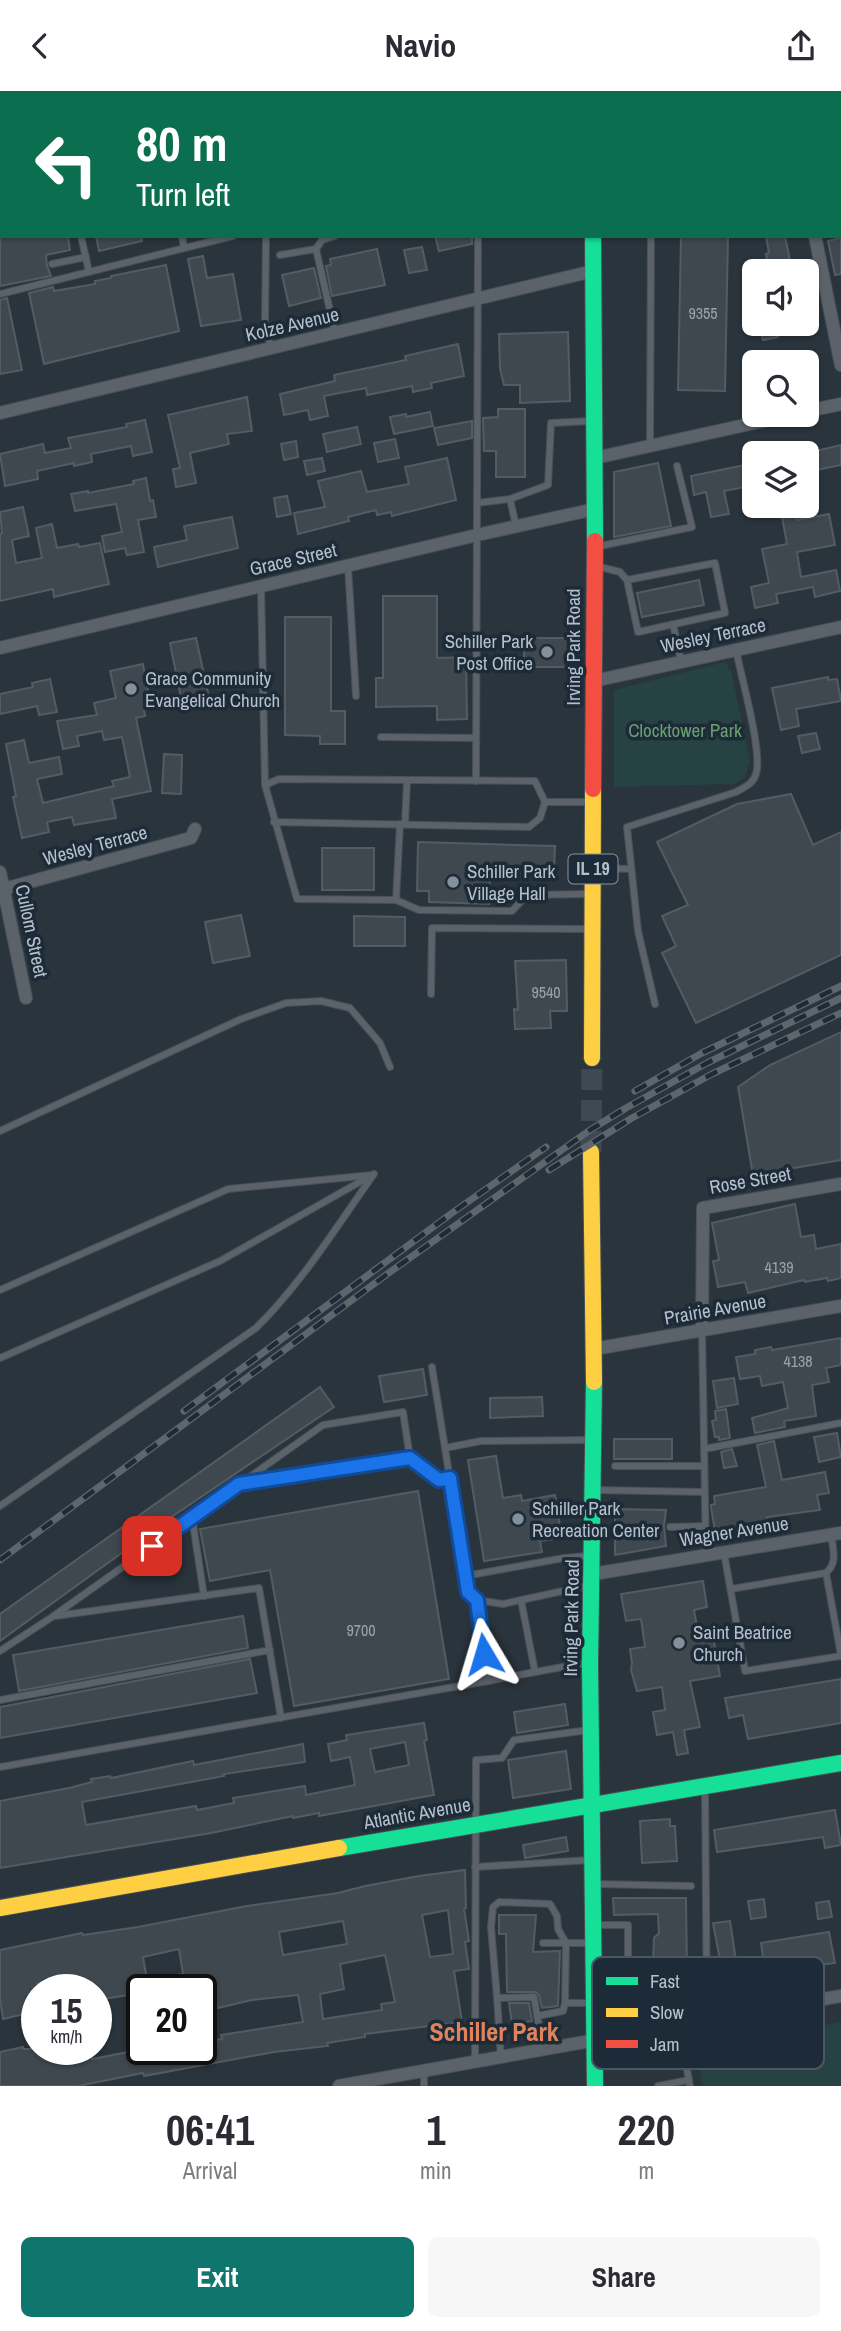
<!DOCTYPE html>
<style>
:root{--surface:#fff;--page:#f7f7f7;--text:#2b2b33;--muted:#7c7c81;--accent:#0f766e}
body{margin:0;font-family:"Archivo Narrow",sans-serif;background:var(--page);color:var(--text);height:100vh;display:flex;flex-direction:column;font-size:26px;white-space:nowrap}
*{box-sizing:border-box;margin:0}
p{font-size:23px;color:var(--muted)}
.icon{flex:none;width:38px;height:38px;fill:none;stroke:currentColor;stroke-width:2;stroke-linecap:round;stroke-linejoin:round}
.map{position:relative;height:1995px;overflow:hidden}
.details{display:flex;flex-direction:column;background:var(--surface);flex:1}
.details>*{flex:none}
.hud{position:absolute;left:0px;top:0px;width:842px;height:147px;box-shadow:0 2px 5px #0004;background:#0b6e4f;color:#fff;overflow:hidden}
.fabs{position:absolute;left:742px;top:168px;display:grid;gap:14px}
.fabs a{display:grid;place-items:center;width:77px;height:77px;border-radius:10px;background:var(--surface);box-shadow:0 2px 5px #0004;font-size:35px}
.speed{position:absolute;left:21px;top:1883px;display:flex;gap:14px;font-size:35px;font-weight:700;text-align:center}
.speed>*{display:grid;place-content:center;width:91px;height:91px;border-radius:50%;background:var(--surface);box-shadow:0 2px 5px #0004;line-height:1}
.speed small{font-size:18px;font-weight:400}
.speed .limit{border:4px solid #111;border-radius:10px;background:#fff;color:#111}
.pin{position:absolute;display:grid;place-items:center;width:60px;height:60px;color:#fff;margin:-30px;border-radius:14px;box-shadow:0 4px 10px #0006}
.me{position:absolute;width:77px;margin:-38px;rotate:353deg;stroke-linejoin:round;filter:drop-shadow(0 0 5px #0008)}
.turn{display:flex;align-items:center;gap:24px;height:147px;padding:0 21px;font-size:32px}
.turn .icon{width:91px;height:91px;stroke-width:2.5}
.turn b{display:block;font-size:49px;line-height:60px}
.eta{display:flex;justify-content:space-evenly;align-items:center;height:119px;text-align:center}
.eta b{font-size:42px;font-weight:700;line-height:49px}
.action{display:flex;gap:14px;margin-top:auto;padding:14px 21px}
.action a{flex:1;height:80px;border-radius:10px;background:var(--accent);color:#fff;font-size:28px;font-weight:700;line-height:80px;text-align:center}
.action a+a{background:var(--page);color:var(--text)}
header{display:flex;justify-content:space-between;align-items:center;height:91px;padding:0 21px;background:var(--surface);font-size:32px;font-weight:700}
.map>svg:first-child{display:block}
.green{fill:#264242}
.building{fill:#40484f;stroke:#525c62;stroke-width:2;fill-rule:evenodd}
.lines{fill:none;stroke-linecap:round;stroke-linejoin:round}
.primary-tunnel{stroke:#3f4952;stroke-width:21;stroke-dasharray:21 10;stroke-linecap:butt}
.lane-casing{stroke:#485056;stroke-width:8}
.street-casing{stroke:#485056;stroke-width:14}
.fast-casing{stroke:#485056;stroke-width:18}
.slow-casing{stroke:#485056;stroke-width:18}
.jam-casing{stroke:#485056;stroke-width:18}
.lane{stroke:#5b6269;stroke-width:6}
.street{stroke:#5b6269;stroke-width:12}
.fast{stroke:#16e098;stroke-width:16}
.slow{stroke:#ffcf43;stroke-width:16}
.jam{stroke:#f24e42;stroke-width:16}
.rail-casing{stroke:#5e666d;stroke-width:7}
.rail{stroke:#1c2b37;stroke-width:4.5;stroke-dasharray:13;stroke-linecap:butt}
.route-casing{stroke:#114b97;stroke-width:18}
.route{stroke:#1a73e8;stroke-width:12}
.poi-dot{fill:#84909a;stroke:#1c2b37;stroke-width:2.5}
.labels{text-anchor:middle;stroke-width:7;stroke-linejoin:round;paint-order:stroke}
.number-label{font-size:16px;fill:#97a3ad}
.shield{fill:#1c2b37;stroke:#86949f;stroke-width:2}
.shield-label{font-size:18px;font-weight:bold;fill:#b4c1cc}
.street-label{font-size:19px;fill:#b4c1cc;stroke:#1c2b37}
.poi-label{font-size:19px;fill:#b4c1cc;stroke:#1c2b37;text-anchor:start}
.park-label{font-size:19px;fill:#69a06e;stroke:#1c2b37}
.district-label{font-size:26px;font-weight:bold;fill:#e0825c;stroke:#1c2b37}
.key{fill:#1c2b37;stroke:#4a5864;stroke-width:2}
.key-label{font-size:19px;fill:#b4c1cc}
</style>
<header><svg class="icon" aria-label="back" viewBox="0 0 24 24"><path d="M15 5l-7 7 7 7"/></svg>Navio<svg class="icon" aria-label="share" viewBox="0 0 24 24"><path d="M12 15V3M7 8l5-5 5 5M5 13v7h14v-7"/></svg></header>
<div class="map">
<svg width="841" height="1995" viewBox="0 0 841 1995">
<rect width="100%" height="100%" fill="#2a343c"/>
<g class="green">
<polygon points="725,571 731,580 750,670 745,687 733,693 614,696 614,599"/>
<polygon points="841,1931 841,1995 702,1995 697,1958"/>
</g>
<g class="building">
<polygon points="0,145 68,145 70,159 46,164 47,175 51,185 0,195"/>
<polygon points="96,145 141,145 142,150 99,160"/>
<polygon points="435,145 472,145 472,153 439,160"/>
<polygon points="681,145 728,145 725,300 678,299"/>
<polygon points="766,145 785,145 792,180 769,180 766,163 769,162"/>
<polygon points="841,147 841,183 835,184 828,150"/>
<polygon points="422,156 427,179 409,182 404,159"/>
<polygon points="377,158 385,194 332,205 326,175 331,174 330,168"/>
<polygon points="203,165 207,187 233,183 241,229 201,235 188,168"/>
<polygon points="166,174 179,240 44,273 29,202 53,196 54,200 95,193 95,190 111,187 111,185"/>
<polygon points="314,177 321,207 289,215 282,184"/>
<polygon points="7,207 22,279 0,283 0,209"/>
<polygon points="760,233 775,233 778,246 763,249"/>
<polygon points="568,241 570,310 520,312 520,294 504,294 500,278 499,243"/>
<polygon points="458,253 464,285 431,292 432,297 413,301 412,295 367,304 366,297 324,305 328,325 310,329 308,319 284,324 280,303 335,290 334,284 406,269 405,265"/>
<polygon points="247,306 252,340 227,343 229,353 190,362 196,392 176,396 173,378 180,377 168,324"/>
<polygon points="498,318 525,318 525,386 496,386 496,360 484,360 483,327 498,326"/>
<polygon points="430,321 433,335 394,343 390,326 406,323 406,326"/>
<polygon points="145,329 152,361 133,365 131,355 91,363 92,371 74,375 74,372 37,380 38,388 5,395 0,363 43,353 45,362 71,357 68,347 127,336 126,333"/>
<polygon points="472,330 472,347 438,354 434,337"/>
<polygon points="357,336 361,353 327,361 323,343"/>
<polygon points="395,348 399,367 378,371 374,352"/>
<polygon points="296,350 298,366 284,369 281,353"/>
<polygon points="841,354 841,374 807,381 807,362"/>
<polygon points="322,367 325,380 307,384 304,370"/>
<polygon points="447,367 456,409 392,425 391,421 377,424 376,419 348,426 349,430 298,443 294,422 325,416 318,390 361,380 367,401 409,393 405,376"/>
<polygon points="658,372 671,435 614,446 614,381"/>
<polygon points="745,374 750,395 724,400 729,423 711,426 706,401 694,404 691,385"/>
<polygon points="146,387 150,410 153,409 156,426 138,429 144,461 127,464 125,457 105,461 102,445 122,441 116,413 75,420 71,403 88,400 88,402 134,393 133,390"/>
<polygon points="287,405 291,423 277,426 274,407"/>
<polygon points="780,415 794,415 797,429 829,423 835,454 797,461 801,486 836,479 840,500 815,506 813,496 776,503 778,512 755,517 751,496 769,492 762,458 787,453"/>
<polygon points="23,416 29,445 12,449 16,472 42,467 36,437 52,433 57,457 78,453 79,456 100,452 109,493 54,506 53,498 0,510 0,443 2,442 0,421"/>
<polygon points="232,426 238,457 158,476 154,456 187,449 184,435"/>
<polygon points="699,489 704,514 642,526 637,502"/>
<polygon points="383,505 437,505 437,567 466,566 467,628 437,629 437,615 376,616 376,587 383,587"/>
<polygon points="285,526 331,526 331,620 345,620 345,653 320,653 320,645 285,644"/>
<polygon points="196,547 208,602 181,607 170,552"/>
<rect x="524" y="547" width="45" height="29"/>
<polygon points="143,573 151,617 144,619 145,625 136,627 151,700 112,708 116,727 74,734 72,726 47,731 49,741 22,747 13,706 16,705 6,653 24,649 29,672 59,666 62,683 37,688 43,712 114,695 112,690 130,686 122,646 104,649 102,640 77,645 79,655 63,658 57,630 97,624 94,612 116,607 110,580"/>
<polygon points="828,586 828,589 837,588 841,610 796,618 799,635 781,639 772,597"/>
<polygon points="50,588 57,621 39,624 37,615 0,623 0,603 33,596 32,592"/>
<polygon points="816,642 820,658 802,662 798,645"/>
<polygon points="164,663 182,664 181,703 162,702"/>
<polygon points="791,703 813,754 841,741 841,864 696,932 662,862 676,855 662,825 688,814 657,751 737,713"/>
<polygon points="418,751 555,755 554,782 490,780 489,813 429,811 429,800 417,800"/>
<rect x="322" y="757" width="52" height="42"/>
<polygon points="241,824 250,865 213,872 205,831"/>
<polygon points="354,825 405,826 405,855 354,855"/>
<polygon points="566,869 567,920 550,920 551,937 515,938 514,918 518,919 515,870"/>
<polygon points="841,941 841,1069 753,1084 738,996 770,974"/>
<polygon points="795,1113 801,1146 814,1144 816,1158 841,1153 841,1187 828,1190 827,1187 805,1191 804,1189 748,1202 745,1191 718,1196 713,1170 719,1169 712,1132"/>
<polygon points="841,1247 841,1274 826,1277 829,1291 812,1294 816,1325 784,1330 785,1336 755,1342 752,1327 788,1317 783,1291 762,1295 760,1285 740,1288 736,1266 755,1263 755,1259 771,1256 772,1259"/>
<polygon points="423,1278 427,1304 384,1311 379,1285"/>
<polygon points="734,1287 738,1313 717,1317 713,1290"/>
<polygon points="320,1296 334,1316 139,1448 141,1448 0,1550 0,1523"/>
<polygon points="542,1306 543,1325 490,1327 490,1307"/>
<polygon points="726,1318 730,1347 719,1349 719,1346 715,1346 712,1330 716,1329 715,1320"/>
<polygon points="837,1342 841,1366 819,1371 814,1346"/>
<rect x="614" y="1348" width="58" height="20"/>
<polygon points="774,1350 782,1389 825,1381 829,1402 817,1404 820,1419 767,1426 768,1431 715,1440 711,1416 711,1414 715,1413 714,1405 766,1396 757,1354"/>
<polygon points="732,1358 737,1375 724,1377 721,1361"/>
<polygon points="496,1365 503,1407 521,1404 522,1410 555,1404 562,1447 540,1450 542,1461 484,1470 468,1369"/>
<polygon points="418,1400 449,1588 294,1615 270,1479 210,1490 200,1438"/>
<polygon points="615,1418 666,1419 664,1435 666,1455 615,1464"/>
<polygon points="703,1490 707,1516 694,1519 699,1547 713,1545 720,1585 690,1590 700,1636 684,1639 688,1662 677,1664 673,1641 657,1644 653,1621 665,1619 662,1596 637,1600 631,1579 632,1572 630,1558 645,1556 641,1528 626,1530 621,1503"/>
<polygon points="243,1525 248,1557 19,1600 13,1564"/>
<polygon points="250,1568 257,1602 0,1647 0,1616"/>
<polygon points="841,1588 841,1632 748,1648 743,1624 729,1627 725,1607"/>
<polygon points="565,1613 568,1634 517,1642 514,1621"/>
<path d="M424,1632L427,1649L424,1650L434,1704L319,1725V1722L293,1727V1725L211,1742L0,1777V1710L69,1697L92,1691L91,1688L110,1685L111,1687L193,1670L194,1674L303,1653L305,1671L224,1683V1685L82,1711L86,1734L196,1715L197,1719L234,1712L233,1707L305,1695L306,1704L355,1694L350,1666L331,1670L328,1653L347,1649L346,1644ZM405,1651L409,1674L375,1681L370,1658Z"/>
<polygon points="566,1660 571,1698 513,1707 508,1669"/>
<polygon points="835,1719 841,1754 825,1757 823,1746 717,1761 714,1739"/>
<polygon points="670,1728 670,1735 675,1735 677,1770 642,1772 640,1730"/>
<polygon points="566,1746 568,1760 525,1767 523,1754"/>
<path d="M465,1779L466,1817L464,1818L469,1850L465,1851L469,1878L454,1880L462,1931L365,1943V1946L327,1952L328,1955L274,1961L144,1985L143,1982L78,1995H0V1961L23,1956V1958H90L92,1968L143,1958H201V1956L206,1955L205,1951L222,1948L221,1944L303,1931L298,1904L252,1909L201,1921V1899H142V1902L96,1909V1899H79L76,1886L37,1892V1920L3,1928L0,1908V1859L82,1842L83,1844L138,1836L247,1815L338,1802L365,1795L419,1785ZM448,1819L453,1863L430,1866L422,1824ZM343,1830L347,1853L283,1864L279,1841ZM179,1858L183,1883L147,1889L143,1866ZM385,1864L395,1911L381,1913L382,1919L323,1928L320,1903L344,1898L340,1873Z"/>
<polygon points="613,1807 686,1807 687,1881 659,1881 659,1874 653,1870 654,1847 659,1842 658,1823 614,1824"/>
<polygon points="764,1808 766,1826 751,1828 748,1810"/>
<polygon points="829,1810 832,1826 818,1828 816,1812"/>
<polygon points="499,1824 536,1824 533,1861 560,1860 558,1915 542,1917 539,1904 536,1901 507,1901 506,1843 499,1843"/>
<polygon points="730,1830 736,1870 763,1866 761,1852 829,1841 835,1872 753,1883 753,1887 724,1891 713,1832"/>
<polygon points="509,1912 529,1912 532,1930 512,1933"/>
</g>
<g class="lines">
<polyline class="primary-tunnel" points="591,1061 592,967"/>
<g class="lane-casing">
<g id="lane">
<polyline points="47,0 48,2"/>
<polyline points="171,0 171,2"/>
<polyline points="500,0 501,2"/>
<polyline points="553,0 553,2"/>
<polyline points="635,0 635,2"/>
<polyline points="712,0 712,2"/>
<polyline points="740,0 740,2"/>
<polyline points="279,2 279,0"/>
<polyline points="479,2 479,0"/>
<polyline points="81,145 89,181"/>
<polyline points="182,145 184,157"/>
<polyline points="266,145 265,231 271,258"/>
<polyline points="316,158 322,149 335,145"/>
<polyline points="280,164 316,158 335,242"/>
<polyline points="52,173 86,166"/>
<polyline points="0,203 233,145"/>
<polyline points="650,355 651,145"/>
<polyline points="510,408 516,435"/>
<polyline points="477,412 510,408 548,394 551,332 591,330"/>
<polyline points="600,455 692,436 677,375"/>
<polyline points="348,475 356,605"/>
<polyline points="600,476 620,481 627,489 638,541 725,522 715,472 627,489"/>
<polyline points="261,495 265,694 297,808 396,809 400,733"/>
<polyline points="673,533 681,570"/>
<polyline points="381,646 476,647"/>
<polyline points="476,690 478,145"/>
<polyline points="265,694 279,688 535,690 545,711 540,727 529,736 274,731"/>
<polyline points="545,711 588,711"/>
<polyline points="405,733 407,689"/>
<polyline points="598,777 631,778"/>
<polyline points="396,809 419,819 512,820 527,804 588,803"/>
<polyline points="431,903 432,837 587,838"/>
<path d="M655,913L638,840L627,736L736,701C745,696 753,693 756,683C763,662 741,585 736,559"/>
<polyline points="0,1040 241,928 286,912 321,910 350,917 380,952 390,976"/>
<polyline points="0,1199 228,1098 372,1084"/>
<polyline points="702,1240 706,1465"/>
<polyline points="0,1267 220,1170 372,1084"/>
<polyline points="432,1276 468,1501 477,1509 503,1513 586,1495"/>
<polyline points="445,1357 481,1350 588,1349"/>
<polyline points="704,1358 841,1332"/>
<polyline points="410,1367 439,1389 450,1387"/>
<polyline points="615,1375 704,1375"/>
<polyline points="595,1399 704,1401"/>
<path d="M0,1415L256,1237C302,1192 336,1136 374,1083"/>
<polyline points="192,1426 204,1505"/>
<polyline points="670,1436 705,1435"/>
<polyline points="724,1462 745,1580 841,1565"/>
<polyline points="826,1482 841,1564"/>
<polyline points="465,1485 564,1467 587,1465"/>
<path d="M731,1498L826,1482C838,1472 833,1458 831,1444"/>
<polyline points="477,1509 488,1590 535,1581"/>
<polyline points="521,1509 535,1581 585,1572"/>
<polyline points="55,1525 259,1497 281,1627"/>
<polyline points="0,1560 52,1526 323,1334 403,1321 410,1367 239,1393"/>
<polyline points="0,1609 270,1559"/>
<polyline points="0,1676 488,1590"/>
<polyline points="705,1696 707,1929"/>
<polyline points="475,1776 590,1769"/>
<polyline points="598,1793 691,1795"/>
<polyline points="598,1834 628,1834 628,1899 649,1904 677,1902 679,1934 690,1995"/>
<polyline points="543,1852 588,1852"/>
<polyline points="637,1901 638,1941"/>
<polyline points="497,1907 491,1836 493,1816 499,1811 550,1813 557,1825 558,1838 566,1852 565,1912 589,1912"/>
<polyline points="537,1925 563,1920 565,1912"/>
<polyline points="501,1966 497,1907 534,1906 543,1959"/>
<polyline points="475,1971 476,1669 502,1667 514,1649 589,1639"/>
<polyline points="424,1995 424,1980"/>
<polyline points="658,1995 689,1989"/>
</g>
</g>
<g class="street-casing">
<g id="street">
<polyline points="353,2 360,0"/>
<polyline points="0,87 2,86"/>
<polyline points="840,116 841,116"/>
<polyline points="815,145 841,274"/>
<polyline points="807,320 841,313"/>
<polyline points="0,322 593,180"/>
<polyline points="595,367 791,324"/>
<polyline points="0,557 477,444 595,418"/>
<polyline points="594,590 841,536"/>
<polyline points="0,781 26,907"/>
<polyline points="0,799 191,747 195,738"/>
<polyline points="702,1240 703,1117 841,1093"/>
<polyline points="594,1258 841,1215"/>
<polyline points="593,1483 841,1442"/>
<polyline points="339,1995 841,1905"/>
</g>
</g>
<g class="fast-casing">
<g id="fast">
<polyline points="593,145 595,450"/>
<polyline points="594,1291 590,1574 595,1995"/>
<polyline points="339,1757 841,1672"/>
</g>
</g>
<g class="slow-casing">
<g id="slow">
<polyline points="593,0 593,2"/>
<polyline points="592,967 593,698"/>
<polyline points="591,1061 594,1291"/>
<polyline points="0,1817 339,1757"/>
</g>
</g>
<g class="jam-casing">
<polyline id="jam" points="593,698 595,450"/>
</g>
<use href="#lane" class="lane"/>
<use href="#street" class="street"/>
<use href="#fast" class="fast"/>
<use href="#slow" class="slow"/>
<use href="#jam" class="jam"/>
<g class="rail-casing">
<g id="rail">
<polyline points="635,1000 702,962 841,895"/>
<polyline points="549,1079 632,1027 712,983 841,922"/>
<polyline points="184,1320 452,1122 546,1056"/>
<polyline points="0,1469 390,1181 590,1039 626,1017 707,972 841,907"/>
</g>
</g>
<use href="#rail" class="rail"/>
</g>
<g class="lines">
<g class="route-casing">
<polyline id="route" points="152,1455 239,1393 410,1367 439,1389 450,1387 468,1501 477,1509 484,1563"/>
</g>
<use href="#route" class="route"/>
</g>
<g class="poi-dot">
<circle cx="547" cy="561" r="7"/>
<circle cx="131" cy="598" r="7"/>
<circle cx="453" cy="791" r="7"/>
<circle cx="518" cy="1428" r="7"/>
<circle cx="679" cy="1552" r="7"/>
</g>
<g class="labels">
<g class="number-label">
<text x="703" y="228">9355</text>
<text x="546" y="907">9540</text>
<text x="779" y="1182">4139</text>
<text x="798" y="1276">4138</text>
<text x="361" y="1545">9700</text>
</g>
<rect class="shield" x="568.5" y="763.5" width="49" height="29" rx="5"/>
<g class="shield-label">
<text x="593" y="784">IL 19</text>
</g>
<g class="street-label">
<text transform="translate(292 233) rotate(-13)" y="7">Kolze Avenue</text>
<text transform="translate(293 468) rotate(-13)" y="7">Grace Street</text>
<text transform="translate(713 544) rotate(-12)" y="7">Wesley Terrace</text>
<text transform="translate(573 556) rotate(-90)" y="7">Irving Park Road</text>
<text transform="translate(95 754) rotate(-15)" y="7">Wesley Terrace</text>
<text transform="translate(32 840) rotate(78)" y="7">Cullom Street</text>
<text transform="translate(750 1089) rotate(-10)" y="7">Rose Street</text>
<text transform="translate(715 1218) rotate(-10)" y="7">Prairie Avenue</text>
<text transform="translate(734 1440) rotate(-9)" y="7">Wagner Avenue</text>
<text transform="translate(571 1527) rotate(-89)" y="7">Irving Park Road</text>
<text transform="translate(417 1722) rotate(-10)" y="7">Atlantic Avenue</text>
</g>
<g class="poi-label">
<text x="533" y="557" text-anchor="end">Schiller Park<tspan x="533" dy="22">Post Office</tspan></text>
<text x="145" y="594">Grace Community<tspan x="145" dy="22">Evangelical Church</tspan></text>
<text x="467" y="787">Schiller Park<tspan x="467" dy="22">Village Hall</tspan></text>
<text x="532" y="1424">Schiller Park<tspan x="532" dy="22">Recreation Center</tspan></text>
<text x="693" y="1548">Saint Beatrice<tspan x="693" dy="22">Church</tspan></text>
</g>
<g class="park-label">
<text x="685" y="646">Clocktower Park</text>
</g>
<g class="district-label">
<text x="494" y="1950">Schiller Park</text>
</g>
</g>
<rect x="592" y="1866" width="232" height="112" rx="10" class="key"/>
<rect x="606" y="1886" width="32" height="8" fill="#16e098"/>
<rect x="606" y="1917" width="32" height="9" fill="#ffcf43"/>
<rect x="606" y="1949" width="32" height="8" fill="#f24e42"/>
<g class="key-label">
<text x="650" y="1897">Fast</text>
<text x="650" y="1928">Slow</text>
<text x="650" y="1960">Jam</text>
</g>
</svg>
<div class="fabs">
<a><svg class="icon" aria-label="sound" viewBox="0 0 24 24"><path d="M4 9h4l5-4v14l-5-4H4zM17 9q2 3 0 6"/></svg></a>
<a><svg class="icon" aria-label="search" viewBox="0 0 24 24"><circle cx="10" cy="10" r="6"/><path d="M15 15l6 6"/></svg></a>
<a><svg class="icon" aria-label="layers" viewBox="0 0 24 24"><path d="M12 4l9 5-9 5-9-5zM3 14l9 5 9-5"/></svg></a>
</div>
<div class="speed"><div>15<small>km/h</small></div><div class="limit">20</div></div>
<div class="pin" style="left:152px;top:1455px;background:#d93025"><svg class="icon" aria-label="arrive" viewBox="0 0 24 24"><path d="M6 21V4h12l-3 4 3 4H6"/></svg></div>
<svg class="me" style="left:484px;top:1563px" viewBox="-20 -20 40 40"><path d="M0-17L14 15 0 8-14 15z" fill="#1a73e8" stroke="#fff" stroke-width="4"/></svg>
<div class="hud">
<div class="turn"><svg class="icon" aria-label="left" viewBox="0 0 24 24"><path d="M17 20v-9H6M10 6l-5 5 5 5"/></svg><div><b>80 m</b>Turn left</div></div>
</div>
</div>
<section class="details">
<div class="eta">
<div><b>06:41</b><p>Arrival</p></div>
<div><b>1</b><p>min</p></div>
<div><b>220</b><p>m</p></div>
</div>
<div class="action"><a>Exit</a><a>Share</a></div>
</section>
